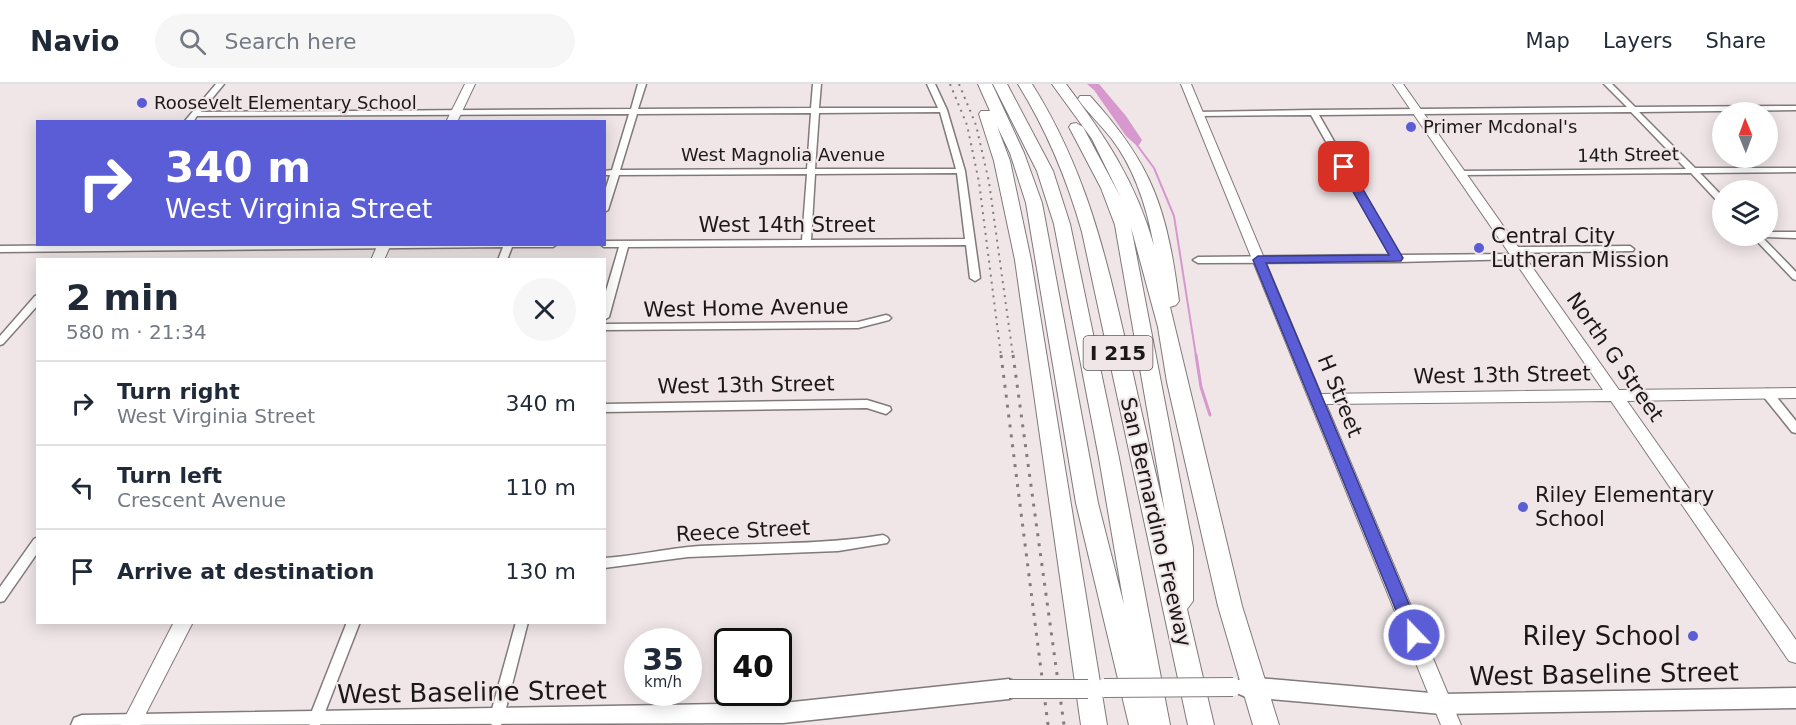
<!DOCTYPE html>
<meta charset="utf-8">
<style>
:root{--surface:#fff;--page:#f6f6f7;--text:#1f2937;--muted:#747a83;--line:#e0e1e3}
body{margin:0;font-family:"DejaVu Sans",sans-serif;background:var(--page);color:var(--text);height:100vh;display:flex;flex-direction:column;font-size:22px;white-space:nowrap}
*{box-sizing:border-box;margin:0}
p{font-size:20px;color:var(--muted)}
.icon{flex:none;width:33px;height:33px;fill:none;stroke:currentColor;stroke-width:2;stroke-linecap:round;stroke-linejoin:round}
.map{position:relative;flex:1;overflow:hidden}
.panel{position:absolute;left:36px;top:174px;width:570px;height:366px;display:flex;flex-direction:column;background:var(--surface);border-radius:0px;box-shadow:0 3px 15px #0003}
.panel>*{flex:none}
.top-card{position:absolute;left:36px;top:36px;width:570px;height:126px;border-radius:0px;box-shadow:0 3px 15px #0003;background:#5a5dd5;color:#fff;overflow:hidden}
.needle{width:39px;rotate:359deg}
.controls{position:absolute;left:1712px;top:18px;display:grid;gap:12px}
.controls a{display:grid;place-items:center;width:66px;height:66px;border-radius:50%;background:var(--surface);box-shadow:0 3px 15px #0003;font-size:30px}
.speed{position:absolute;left:624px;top:544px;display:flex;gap:12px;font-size:30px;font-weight:700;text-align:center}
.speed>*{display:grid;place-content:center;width:78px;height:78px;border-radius:50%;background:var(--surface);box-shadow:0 3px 15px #0003;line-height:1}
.speed small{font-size:15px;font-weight:400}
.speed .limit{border:3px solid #111;border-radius:9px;background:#fff;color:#111}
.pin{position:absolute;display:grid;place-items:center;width:51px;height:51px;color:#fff;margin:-26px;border-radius:12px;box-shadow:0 3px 9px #0006}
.me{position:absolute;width:66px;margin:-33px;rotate:338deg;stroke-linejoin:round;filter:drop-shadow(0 0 4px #0008)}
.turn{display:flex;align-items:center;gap:21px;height:126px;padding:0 30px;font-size:27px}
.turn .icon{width:78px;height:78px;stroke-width:2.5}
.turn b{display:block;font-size:42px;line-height:51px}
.round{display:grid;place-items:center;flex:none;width:63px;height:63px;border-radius:32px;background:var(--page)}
.summary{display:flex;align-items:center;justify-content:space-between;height:102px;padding:0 30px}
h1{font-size:36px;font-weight:800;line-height:45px}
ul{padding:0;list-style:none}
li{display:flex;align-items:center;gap:18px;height:84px;padding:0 30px;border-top:2px solid var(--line)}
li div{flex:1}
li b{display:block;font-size:22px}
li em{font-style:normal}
header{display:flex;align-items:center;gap:36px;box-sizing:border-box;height:84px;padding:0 30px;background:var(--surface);border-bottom:2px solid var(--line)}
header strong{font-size:28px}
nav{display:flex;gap:33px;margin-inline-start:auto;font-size:21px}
.search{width:420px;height:54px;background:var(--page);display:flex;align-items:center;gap:15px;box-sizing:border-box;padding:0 21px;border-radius:33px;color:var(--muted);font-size:22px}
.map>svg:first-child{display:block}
.water{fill:#d798ce}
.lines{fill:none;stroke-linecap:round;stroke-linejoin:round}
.stream-far1{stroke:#d798ce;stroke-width:2}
.stream{stroke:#d798ce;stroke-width:3}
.street-casing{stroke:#81797a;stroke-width:3}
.secondary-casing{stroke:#81797a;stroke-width:2}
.primary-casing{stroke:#81797a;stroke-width:3}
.highway-casing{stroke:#81797a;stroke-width:2}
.street{fill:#fff;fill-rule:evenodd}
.secondary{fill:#fff;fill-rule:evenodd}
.primary{fill:#fff;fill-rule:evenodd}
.highway{fill:#fff;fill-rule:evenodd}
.rail-far1{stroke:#837c7e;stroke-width:2;stroke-dasharray:2 5;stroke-linecap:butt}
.rail{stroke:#837c7e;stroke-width:3;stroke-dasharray:3 7;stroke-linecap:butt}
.primary-bridge-casing{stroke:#81797a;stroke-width:20;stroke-linecap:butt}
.primary-bridge{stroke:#fff;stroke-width:18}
.route{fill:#5a5dd5;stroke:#3a3c8a;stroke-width:1.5}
.poi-dot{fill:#5a5dd5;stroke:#f0e6e8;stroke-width:2}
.labels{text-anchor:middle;stroke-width:4.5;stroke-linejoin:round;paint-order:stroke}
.far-poi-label{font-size:18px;fill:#1c1819;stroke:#f0e6e8;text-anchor:start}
.far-street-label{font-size:18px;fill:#1c1819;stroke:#f0e6e8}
.shield{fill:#f0e6e8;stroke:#5c5657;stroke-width:1.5}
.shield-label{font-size:20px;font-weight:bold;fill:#1c1819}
.street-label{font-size:21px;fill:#1c1819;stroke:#f0e6e8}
.poi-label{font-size:21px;fill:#1c1819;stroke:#f0e6e8;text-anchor:start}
.near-poi-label{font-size:26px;fill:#1c1819;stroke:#f0e6e8;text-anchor:end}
.near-street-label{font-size:26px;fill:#1c1819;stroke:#f0e6e8}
</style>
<header>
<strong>Navio</strong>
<div class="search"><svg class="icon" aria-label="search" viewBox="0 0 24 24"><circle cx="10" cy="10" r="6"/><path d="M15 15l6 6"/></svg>Search here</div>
<nav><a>Map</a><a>Layers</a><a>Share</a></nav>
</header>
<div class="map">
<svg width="1796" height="641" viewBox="0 0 1796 641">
<rect width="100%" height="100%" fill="#f0e6e8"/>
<polygon class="water" points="1087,0 1099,0 1126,32 1142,56 1139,61 1136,61 1126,52 1094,6"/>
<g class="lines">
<polyline class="stream-far1" points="1137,61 1154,84 1174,132 1196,272"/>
<polyline class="stream" points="1196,271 1201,303 1210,331"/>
<g class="street-casing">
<g id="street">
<path d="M216,0H224L201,28L631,25L638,0H646L638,25L811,24L813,0H821L819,24H938L927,0H935L947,26L965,87L980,194L975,197L970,194L966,161L628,163L609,233L604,236V214L619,163H604L600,160H604V157L802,156L807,90L619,91L608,126L604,128V110L610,91H604V87L612,86L629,30L197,32L193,38H184ZM940,28L956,85H815L819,29ZM811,29L807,85L620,86L637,30ZM957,89L965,155L811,156L815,90Z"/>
<polygon points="1604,0 1612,0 1635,23 1796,22 1796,26 1639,28 1695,84 1796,84 1796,88 1700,89 1722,112 1722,120 1719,119 1691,89 1460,91 1457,91 1457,87 1686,85 1631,28 1319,31 1399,171 1518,170 1521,171 1523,173 1521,175 1397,178 1198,179 1193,176 1198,173 1390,171 1311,31 1199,32 1196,32 1196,28 1313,26 1627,23"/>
<polygon points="1767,148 1796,148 1796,154 1764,153 1763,152 1767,152"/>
<polygon points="1752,152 1761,152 1796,188 1796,196 1793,195"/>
<polygon points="188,160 557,160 553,163 512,163 507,176 498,176 503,163 0,168 0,162"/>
<polygon points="1630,162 1634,165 1633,167 1513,169 1509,166 1513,163"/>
<polygon points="38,211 38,221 3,260 0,261 0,252 35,212"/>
<polygon points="886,231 889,232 891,234 889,236 858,244 604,246 604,240 858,238"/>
<polygon points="1767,305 1771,306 1796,337 1796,349 1792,348 1763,312 1762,309 1763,306"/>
<polygon points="867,316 890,323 891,326 886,330 867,324 604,328 604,320"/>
<path d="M883,451L887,453L889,456L887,459L838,467L688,473L604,484V474C637,472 668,464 700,462C761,459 822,461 883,451Z"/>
<polygon points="38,453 38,468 4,517 0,518 0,503 34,455"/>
<polygon points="347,538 360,538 320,641 310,641 308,637"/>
<polygon points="516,538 528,538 503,636 501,641 492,641 489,636"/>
</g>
</g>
<g class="secondary-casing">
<g id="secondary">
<polygon points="465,0 475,0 457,38 446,38"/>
<polygon points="1181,0 1191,0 1321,310 1603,306 1393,0 1403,0 1619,306 1796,304 1796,314 1627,317 1796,556 1796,579 1789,577 1611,317 1326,320 1461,641 1441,641"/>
<polygon points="378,160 391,160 384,176 371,176"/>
<polygon points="174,538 193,538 140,641 121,641"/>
</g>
</g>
<g class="primary-casing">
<g id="primary">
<polygon points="1246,593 1442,610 1796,604 1796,624 1442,630 1246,613 1239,610 1236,603 1239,596"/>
<polygon points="1009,595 1016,598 1019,605 1016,612 1009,615 783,639 71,641 74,634 82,631 783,619"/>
</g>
</g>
<g class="highway-casing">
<g id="highway">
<polygon points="978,0 992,0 1024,69 1042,119 1098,419 1124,521 1099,374 1054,140 1037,87 993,0 1007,0 1053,87 1070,140 1119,374 1170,641 1129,641 1076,419 1026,119 1010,69 997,42 1010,77 1031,176 1107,641 1081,641 1015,176 994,77 979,30 981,27 990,27"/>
<path d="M1018,0H1032C1087,88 1105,169 1128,268C1140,322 1152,375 1165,428L1115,141L1101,104L1069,43L1071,40L1076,39L1083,43L1121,114L1092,55L1052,0H1066C1105,52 1136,98 1154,162C1147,124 1135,85 1111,54C1101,41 1088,29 1078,15L1080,12H1090C1153,81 1167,125 1179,217L1176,221L1170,223L1242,522L1279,641H1253L1218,522L1167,298L1158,243L1131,143L1193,464V517L1187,525L1214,641H1188L1082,148C1067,95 1047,47 1018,0Z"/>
</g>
</g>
<use href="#street" class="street"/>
<use href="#secondary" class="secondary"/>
<use href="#primary" class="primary"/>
<use href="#highway" class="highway"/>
<g class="rail-far1">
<polyline points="950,0 967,41 979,98 1001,272"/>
<polyline points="959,0 976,41 989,98 1013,272"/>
</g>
<g class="rail">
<polyline points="1001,271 1048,641"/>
<polyline points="1013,271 1064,641"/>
</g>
<g class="primary-bridge-casing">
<g id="primary-bridge">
<polyline points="1104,604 1233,603"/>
<polyline points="1009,605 1088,605"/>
</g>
</g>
<use href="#primary-bridge" class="primary-bridge"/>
</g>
<polygon class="route" points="1344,80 1350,83 1403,174 1401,177 1266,179 1422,551 1420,557 1414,559 1408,557 1406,551 1253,176 1258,172 1389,171 1339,83"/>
<g class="poi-dot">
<circle cx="142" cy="19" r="6"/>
<circle cx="1411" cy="43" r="6"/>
<circle cx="1479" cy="164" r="6"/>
<circle cx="1523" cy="423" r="6"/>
<circle cx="1693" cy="552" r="6"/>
</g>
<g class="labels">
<g class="far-poi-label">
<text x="154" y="25">Roosevelt Elementary School</text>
<text x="1423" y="49">Primer Mcdonal's</text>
</g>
<g class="far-street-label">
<text x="783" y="77">West Magnolia Avenue</text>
<text transform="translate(1628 71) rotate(-1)" y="6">14th Street</text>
</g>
<rect class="shield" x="1083.5" y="252" width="69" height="34" rx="4.5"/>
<g class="shield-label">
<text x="1118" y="276">I 215</text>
</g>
<g class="street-label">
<text x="787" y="148">West 14th Street</text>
<text transform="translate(746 224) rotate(-1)" y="7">West Home Avenue</text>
<text transform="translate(1615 273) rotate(55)" y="7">North G Street</text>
<text transform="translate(1502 291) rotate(-1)" y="7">West 13th Street</text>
<text transform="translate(746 301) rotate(-1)" y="7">West 13th Street</text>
<text transform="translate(1340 312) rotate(68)" y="7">H Street</text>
<text transform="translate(1156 438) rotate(77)" y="7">San Bernardino Freeway</text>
<text transform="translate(743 447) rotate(-3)" y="7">Reece Street</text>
</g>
<g class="poi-label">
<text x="1491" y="159">Central City<tspan x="1491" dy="24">Lutheran Mission</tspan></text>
<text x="1535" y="418">Riley Elementary<tspan x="1535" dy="24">School</tspan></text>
</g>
<g class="near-poi-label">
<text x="1681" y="561">Riley School</text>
</g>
<g class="near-street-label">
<text transform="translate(1604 590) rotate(-1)" y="9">West Baseline Street</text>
<text transform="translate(472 608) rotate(-1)" y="9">West Baseline Street</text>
</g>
</g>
</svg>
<div class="controls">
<a><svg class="needle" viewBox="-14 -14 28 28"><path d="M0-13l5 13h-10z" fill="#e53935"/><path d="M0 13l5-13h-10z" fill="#747a83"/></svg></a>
<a><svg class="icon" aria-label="layers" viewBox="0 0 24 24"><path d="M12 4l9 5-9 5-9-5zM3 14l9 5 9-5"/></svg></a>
</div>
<div class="speed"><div>35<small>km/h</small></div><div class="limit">40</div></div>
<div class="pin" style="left:1344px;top:83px;background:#d93025"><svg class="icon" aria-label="arrive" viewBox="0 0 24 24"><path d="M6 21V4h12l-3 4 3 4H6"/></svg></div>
<svg class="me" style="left:1414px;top:551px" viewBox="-20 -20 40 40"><circle r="17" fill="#5a5dd5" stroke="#fff" stroke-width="3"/><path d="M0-11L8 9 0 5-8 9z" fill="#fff"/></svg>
<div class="top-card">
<div class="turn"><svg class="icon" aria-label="right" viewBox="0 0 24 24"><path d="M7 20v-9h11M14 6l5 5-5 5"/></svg><div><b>340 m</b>West Virginia Street</div></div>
</div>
<section class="panel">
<div class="summary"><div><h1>2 min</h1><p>580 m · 21:34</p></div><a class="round"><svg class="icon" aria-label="close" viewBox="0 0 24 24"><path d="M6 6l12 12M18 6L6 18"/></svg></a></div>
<ul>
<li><svg class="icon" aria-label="right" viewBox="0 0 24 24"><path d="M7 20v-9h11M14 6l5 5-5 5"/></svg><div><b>Turn right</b><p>West Virginia Street</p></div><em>340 m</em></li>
<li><svg class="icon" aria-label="left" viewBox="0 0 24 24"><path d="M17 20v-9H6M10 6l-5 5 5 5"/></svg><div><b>Turn left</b><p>Crescent Avenue</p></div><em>110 m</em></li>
<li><svg class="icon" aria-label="arrive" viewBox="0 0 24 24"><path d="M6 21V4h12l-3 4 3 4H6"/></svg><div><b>Arrive at destination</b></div><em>130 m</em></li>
</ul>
</section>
</div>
